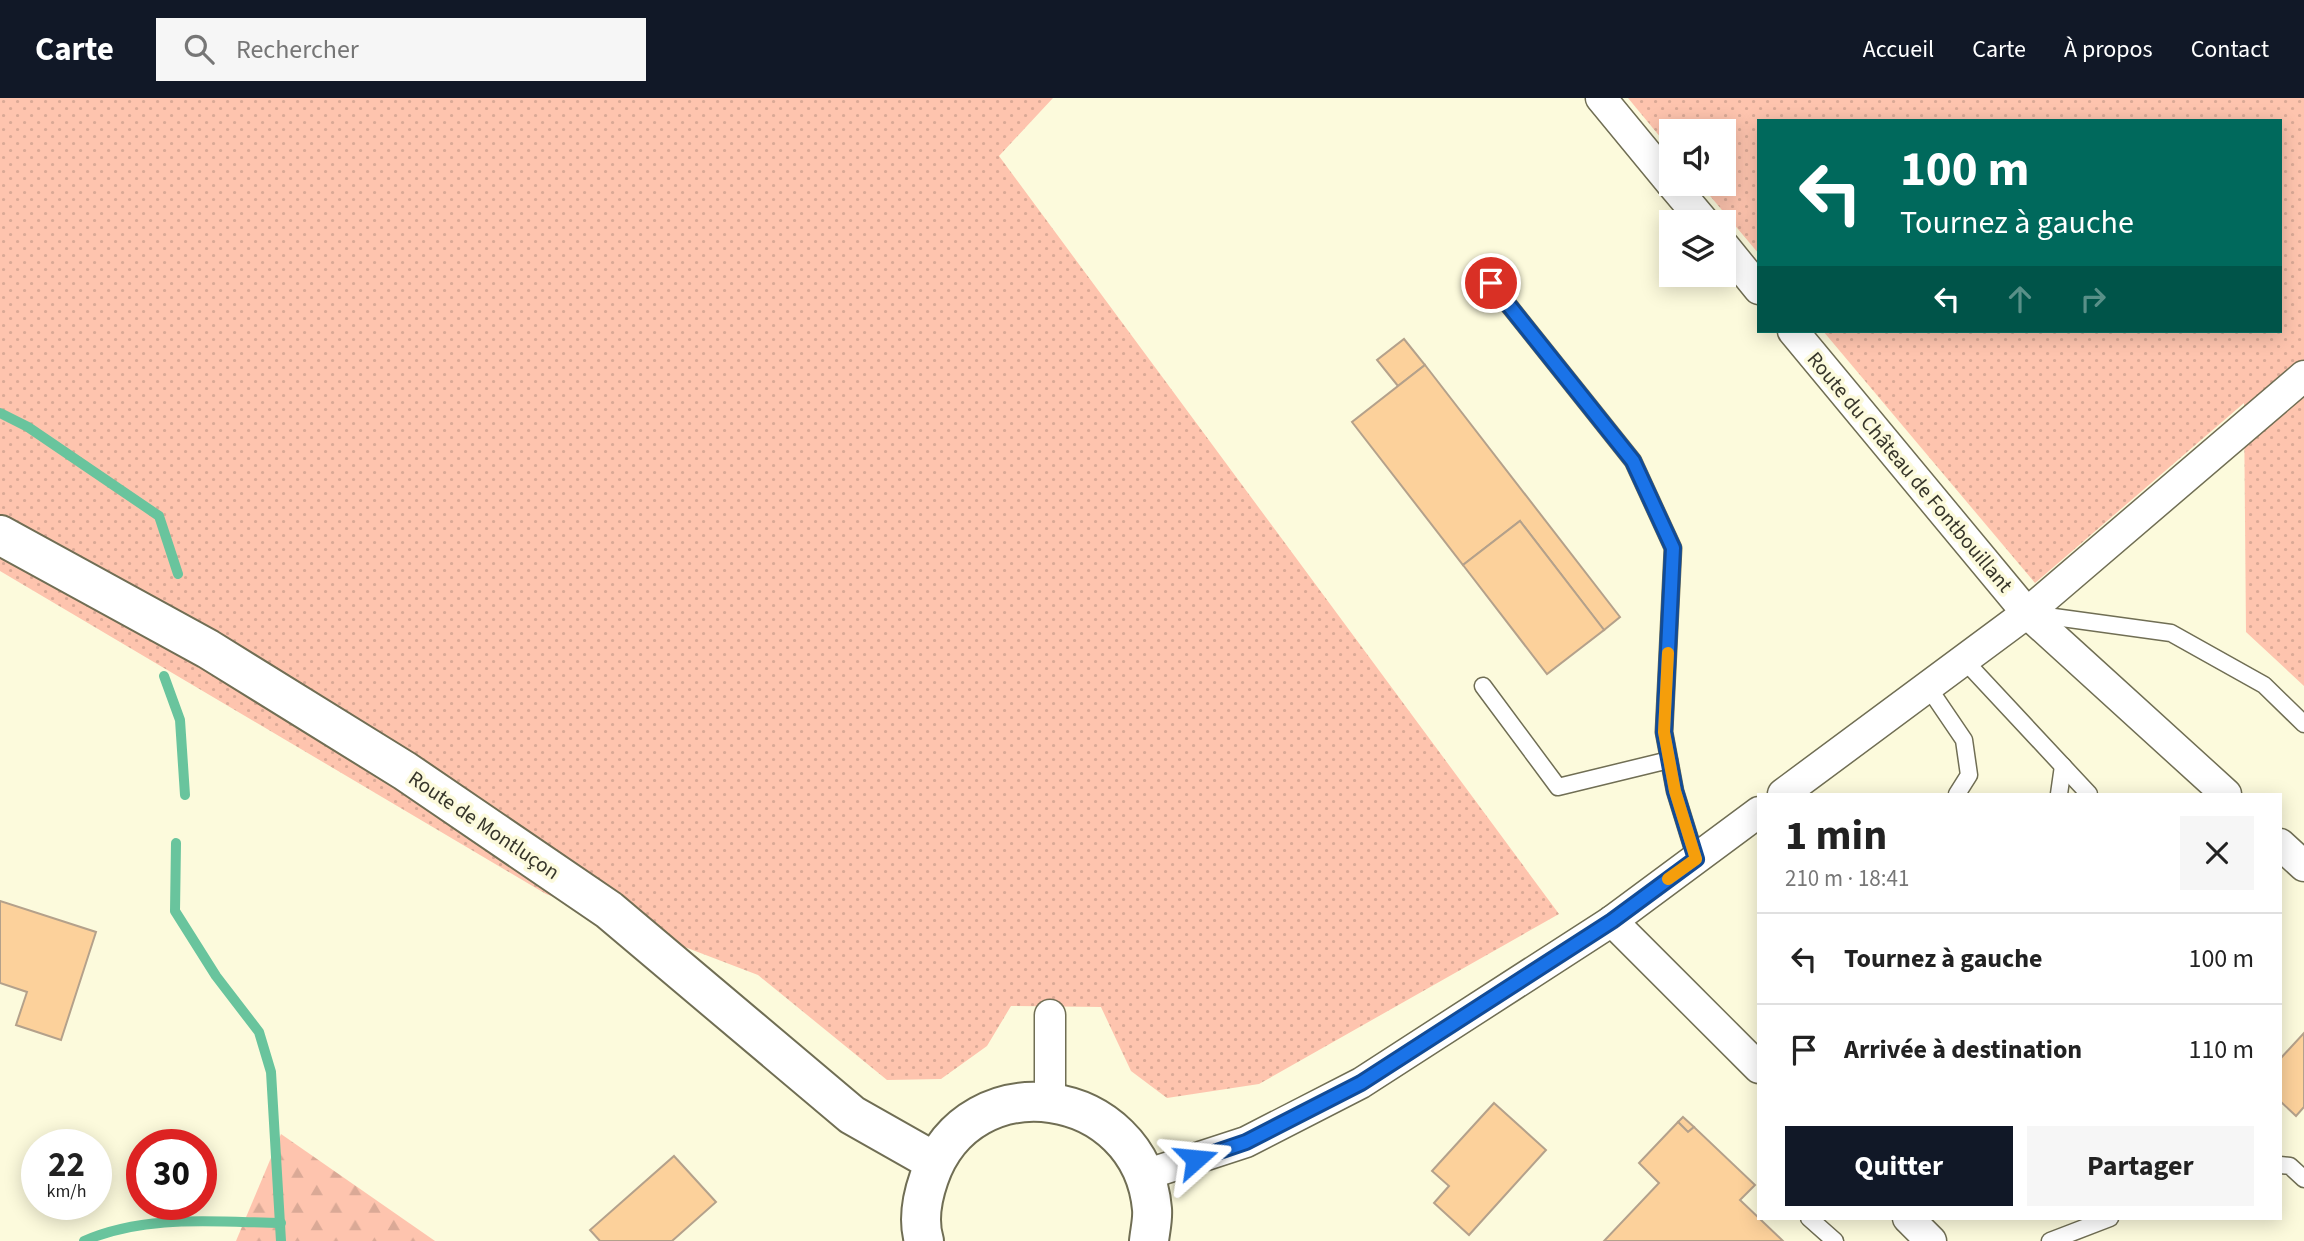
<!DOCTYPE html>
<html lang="fr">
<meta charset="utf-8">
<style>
:root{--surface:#fff;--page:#f6f6f6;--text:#222;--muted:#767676;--line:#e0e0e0;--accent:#111827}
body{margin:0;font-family:"Source Sans 3",sans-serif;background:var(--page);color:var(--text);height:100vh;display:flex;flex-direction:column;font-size:26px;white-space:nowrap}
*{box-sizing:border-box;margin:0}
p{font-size:23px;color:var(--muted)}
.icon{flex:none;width:38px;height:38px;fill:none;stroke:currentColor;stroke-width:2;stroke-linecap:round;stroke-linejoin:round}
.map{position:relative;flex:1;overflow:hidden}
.drawer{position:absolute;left:1757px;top:695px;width:525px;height:427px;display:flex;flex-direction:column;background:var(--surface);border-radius:0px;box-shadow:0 4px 18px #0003}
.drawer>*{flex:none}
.banner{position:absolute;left:1757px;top:21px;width:525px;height:214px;border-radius:0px;box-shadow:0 4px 18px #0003;background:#00695c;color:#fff;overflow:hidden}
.controls{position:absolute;left:1659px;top:21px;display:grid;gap:14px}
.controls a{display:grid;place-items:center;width:77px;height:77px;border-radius:0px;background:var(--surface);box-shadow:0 4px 18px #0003;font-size:35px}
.speed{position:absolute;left:21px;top:1031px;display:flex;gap:14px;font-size:35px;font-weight:700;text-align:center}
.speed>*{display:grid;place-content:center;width:91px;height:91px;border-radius:50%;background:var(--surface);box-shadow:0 4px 18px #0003;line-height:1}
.speed small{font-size:18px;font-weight:400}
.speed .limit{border:10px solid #d22;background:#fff;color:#111}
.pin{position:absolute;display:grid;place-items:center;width:60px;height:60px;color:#fff;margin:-30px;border:4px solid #fff;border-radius:50%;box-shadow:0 2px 7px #0007}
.me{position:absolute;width:77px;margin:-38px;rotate:72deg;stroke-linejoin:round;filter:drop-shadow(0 0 5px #0008)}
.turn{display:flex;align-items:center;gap:24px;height:147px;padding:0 28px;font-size:32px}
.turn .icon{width:91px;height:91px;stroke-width:2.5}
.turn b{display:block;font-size:49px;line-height:60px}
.lanes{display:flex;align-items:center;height:66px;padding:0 28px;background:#0003;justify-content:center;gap:35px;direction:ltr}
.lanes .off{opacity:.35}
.round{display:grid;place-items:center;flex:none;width:74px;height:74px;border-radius:0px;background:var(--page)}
.overview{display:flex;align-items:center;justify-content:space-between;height:119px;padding:0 28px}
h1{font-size:42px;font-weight:700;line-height:52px}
.primary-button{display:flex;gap:14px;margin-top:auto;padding:14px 28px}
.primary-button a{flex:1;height:80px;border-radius:0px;background:var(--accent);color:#fff;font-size:28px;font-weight:700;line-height:80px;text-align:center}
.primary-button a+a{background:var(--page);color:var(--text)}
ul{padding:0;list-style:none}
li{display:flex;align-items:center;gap:21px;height:91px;padding:0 28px;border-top:2px solid var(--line)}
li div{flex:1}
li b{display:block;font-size:26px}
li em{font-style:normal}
header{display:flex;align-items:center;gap:42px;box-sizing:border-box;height:98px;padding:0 35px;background:var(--accent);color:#fff}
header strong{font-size:33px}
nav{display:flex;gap:38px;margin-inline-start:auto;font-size:24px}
.search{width:490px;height:63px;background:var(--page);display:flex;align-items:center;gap:18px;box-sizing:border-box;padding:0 24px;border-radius:0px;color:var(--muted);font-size:26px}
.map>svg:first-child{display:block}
.green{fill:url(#green-dots)}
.forest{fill:url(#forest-firs)}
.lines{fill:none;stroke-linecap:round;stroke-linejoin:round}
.stream{stroke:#69c49d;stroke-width:10}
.building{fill:#fcd19b;stroke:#b4a18b;stroke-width:2}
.service-casing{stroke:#706e54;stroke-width:19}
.minor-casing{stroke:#706e54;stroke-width:33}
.secondary-casing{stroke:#706e54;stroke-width:42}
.service{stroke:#fff;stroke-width:16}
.minor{stroke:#fff;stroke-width:30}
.secondary{stroke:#fff;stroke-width:38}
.route-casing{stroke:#114b97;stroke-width:18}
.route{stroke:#1a73e8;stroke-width:12}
.slow{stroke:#f59e0b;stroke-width:12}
.labels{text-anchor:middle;stroke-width:7;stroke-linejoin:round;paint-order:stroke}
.street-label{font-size:21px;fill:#36352a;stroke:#fcfadc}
</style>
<header>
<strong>Carte</strong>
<div class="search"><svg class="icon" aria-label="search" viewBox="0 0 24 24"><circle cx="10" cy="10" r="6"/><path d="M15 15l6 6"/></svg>Rechercher</div>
<nav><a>Accueil</a><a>Carte</a><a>À propos</a><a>Contact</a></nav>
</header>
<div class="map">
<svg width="2304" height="1143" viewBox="0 0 2304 1143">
<defs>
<pattern id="green-dots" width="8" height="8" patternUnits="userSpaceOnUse" patternTransform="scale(1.75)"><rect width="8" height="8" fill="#fec4ae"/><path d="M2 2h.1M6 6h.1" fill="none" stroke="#daa996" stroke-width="1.8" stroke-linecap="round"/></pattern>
<pattern id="forest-firs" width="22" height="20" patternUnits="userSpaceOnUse" patternTransform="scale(1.75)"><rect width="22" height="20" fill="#fec4ae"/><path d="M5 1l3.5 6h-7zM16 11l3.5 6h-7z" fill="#daa996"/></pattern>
</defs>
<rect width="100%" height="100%" fill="#fcfadc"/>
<g class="green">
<polygon points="0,0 1053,0 999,58 1559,816 1259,986 1167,1000 1131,973 1101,909 1011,908 987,948 941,981 887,982 758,877 546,796 0,473"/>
<polygon points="1628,0 2304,0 2304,588 2246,534 2244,305 2035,485 1823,233 2280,233 2280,23 1759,23 1759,156 1700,86 1724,86 1724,33 1671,33 1671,52"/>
</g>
<polygon class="forest" points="281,1036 435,1143 236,1143"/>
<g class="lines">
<g class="stream">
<polyline points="0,315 28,329 159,418 178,476"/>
<polyline points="164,578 180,622 185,697"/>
<polyline points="176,745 175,813 216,878 259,934 271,974 281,1143"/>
<path d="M84,1143C145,1116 216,1124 281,1125"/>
</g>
</g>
<g class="building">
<polygon points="1404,241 1425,267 1398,288 1377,262"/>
<polygon points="1425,267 1620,519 1604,532 1520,423 1463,467 1352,324"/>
<polygon points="1520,423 1604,532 1547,576 1463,467"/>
<polygon points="0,803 96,834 61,942 16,927 27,894 0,885"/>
<polygon points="2304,935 2304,1009 2296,1018 2280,1003 2280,961"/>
<polygon points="1494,1005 1546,1052 1469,1137 1434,1105 1449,1088 1432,1073"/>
<polygon points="1683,1019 1694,1029 1688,1034 1678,1024"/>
<polygon points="1678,1024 1688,1034 1694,1029 1755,1087 1740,1102 1783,1143 1604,1143 1659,1085 1639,1065"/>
<polygon points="674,1058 716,1104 672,1143 600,1143 590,1132"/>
</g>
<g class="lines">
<g class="service-casing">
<g id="service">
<polyline points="1491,185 1633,363 1673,450 1664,634 1675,693 1696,761"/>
<polyline points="2032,516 2171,535 2264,587 2304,626"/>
<polyline points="1964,562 2089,696"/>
<polyline points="1483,588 1558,689 1669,662"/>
<polyline points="1928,589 1964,642 1969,677 1957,696"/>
<polyline points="2059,696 2063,668"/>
<polyline points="2280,1067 2290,1068 2304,1081"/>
<polyline points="1809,1120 1835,1143"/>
<polyline points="2050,1143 2110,1120"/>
</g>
</g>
<g class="minor-casing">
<g id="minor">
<polyline points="1601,0 1671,85"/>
<polyline points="1672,86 1704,124"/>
<polyline points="1724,148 1759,191"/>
<polyline points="1793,233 2027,515 2226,696"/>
<polyline points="1783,696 2027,515 2304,278"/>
<polyline points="2280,746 2304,768"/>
<polyline points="1612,823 1759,970"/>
<polyline points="1050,1005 1050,917"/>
<polyline points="1145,1077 1246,1044 1361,985 1612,823 1759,714"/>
<polyline points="1908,1120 1931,1143"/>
</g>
</g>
<g class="secondary-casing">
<g id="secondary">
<polyline points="0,437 208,551 405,673 609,812 852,1017 935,1064"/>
<path d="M924,1143C918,1123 922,1100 929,1080C970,962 1141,988 1152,1111C1153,1121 1150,1133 1149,1143"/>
</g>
</g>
<use href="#service" class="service"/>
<use href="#minor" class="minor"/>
<use href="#secondary" class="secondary"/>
</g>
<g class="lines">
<g class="route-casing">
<polyline id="route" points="1196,1061 1246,1044 1361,985 1612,823 1696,761 1675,693 1664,634 1673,450 1633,363 1491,185"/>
</g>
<use href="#route" class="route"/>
<polyline class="slow" points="1668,555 1664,634 1675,693 1696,761 1668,781"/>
</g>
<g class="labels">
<g class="street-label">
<text transform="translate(1910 374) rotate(50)" y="7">Route du Château de Fontbouillant</text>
<text transform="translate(484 727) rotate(34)" y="7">Route de Montluçon</text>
</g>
</g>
</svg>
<div class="controls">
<a><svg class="icon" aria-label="sound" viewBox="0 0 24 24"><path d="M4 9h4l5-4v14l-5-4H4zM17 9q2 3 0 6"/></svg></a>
<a><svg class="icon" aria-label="layers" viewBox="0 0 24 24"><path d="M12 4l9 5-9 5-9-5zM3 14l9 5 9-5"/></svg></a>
</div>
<div class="speed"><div>22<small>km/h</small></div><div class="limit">30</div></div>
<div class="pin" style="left:1491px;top:185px;background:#d93025"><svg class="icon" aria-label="arrive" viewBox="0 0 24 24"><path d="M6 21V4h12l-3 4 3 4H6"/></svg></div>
<svg class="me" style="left:1196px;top:1061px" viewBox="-20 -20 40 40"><path d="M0-17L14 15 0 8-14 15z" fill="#1a73e8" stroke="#fff" stroke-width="4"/></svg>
<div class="banner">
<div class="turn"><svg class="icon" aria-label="left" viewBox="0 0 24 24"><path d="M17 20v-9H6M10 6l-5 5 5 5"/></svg><div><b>100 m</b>Tournez à gauche</div></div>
<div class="lanes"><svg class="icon" aria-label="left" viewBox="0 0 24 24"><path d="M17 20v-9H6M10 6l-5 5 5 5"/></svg><svg class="icon off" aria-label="ahead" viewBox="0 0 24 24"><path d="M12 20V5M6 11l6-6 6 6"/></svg><svg class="icon off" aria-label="right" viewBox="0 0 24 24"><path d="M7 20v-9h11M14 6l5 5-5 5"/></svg></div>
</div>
<section class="drawer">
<div class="overview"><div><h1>1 min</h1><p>210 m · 18:41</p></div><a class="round"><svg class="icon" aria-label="close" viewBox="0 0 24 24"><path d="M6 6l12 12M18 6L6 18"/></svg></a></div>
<ul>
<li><svg class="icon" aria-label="left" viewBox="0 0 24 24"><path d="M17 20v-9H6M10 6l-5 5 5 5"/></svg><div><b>Tournez à gauche</b></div><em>100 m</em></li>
<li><svg class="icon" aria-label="arrive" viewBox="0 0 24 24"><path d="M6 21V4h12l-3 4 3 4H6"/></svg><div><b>Arrivée à destination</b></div><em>110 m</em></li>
</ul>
<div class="primary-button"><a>Quitter</a><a>Partager</a></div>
</section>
</div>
